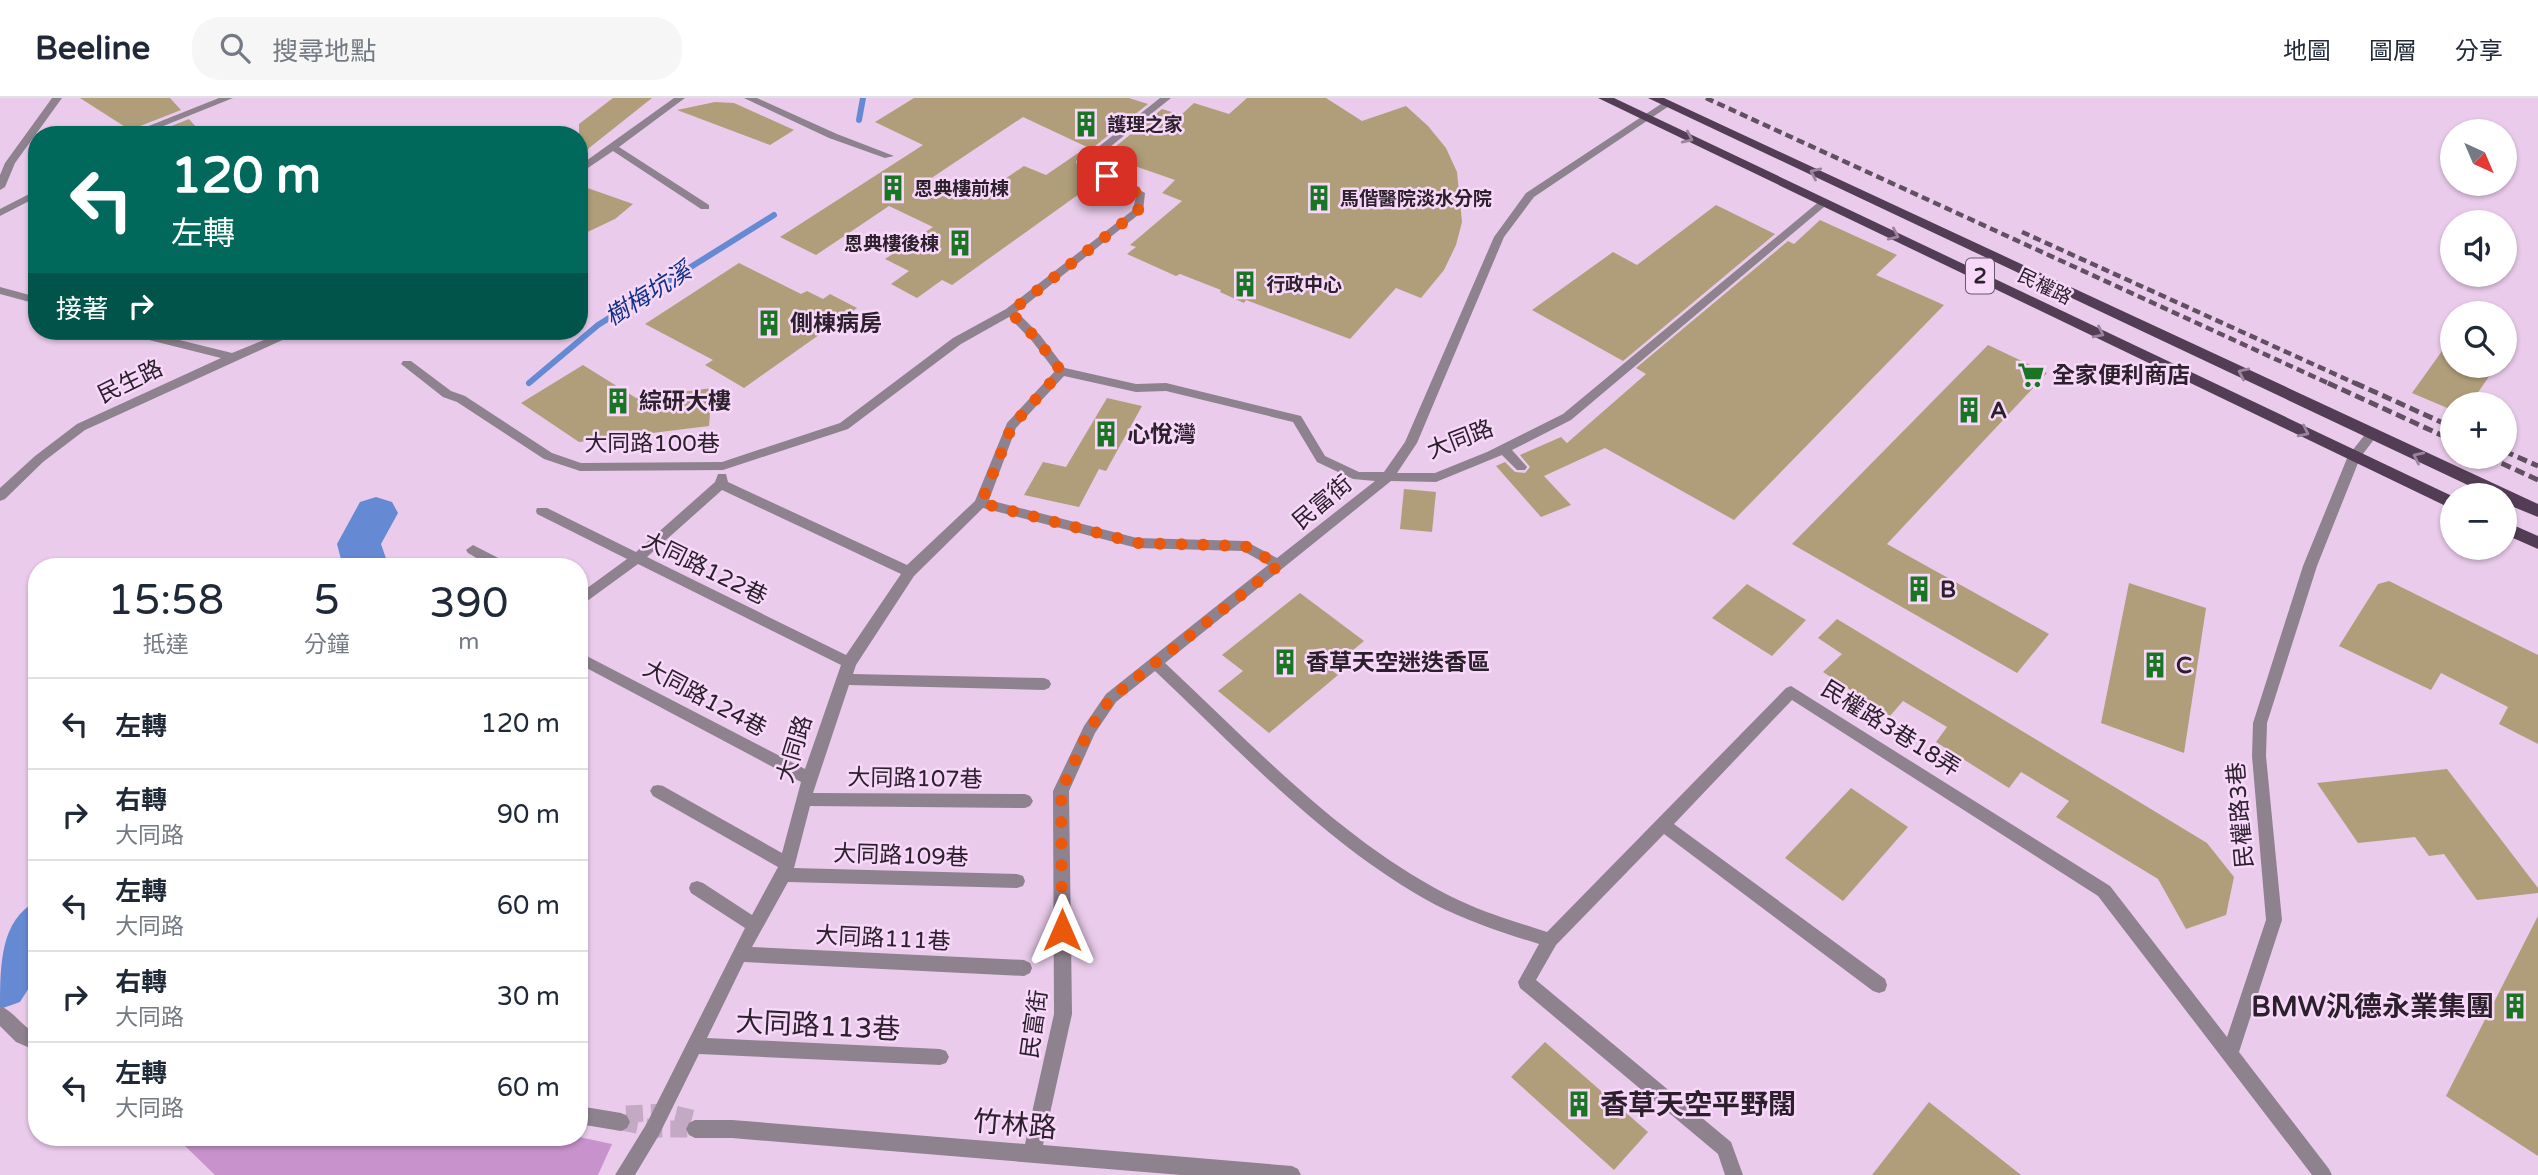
<!DOCTYPE html>
<html lang="zh-TW">
<meta charset="utf-8">
<style>
:root{--surface:#fff;--page:#f6f6f7;--text:#1f2937;--muted:#747a83;--line:#e0e1e3}
body{margin:0;font-family:"Varela Round","Noto Sans TC",sans-serif;background:var(--page);color:var(--text);height:100vh;display:flex;flex-direction:column;font-size:26px;white-space:nowrap}
*{box-sizing:border-box;margin:0}
p{font-size:23px;color:var(--muted)}
.icon{flex:none;width:38px;height:38px;fill:none;stroke:currentColor;stroke-width:2;stroke-linecap:round;stroke-linejoin:round}
.map{position:relative;flex:1;overflow:hidden}
.panel{position:absolute;left:28px;top:460px;width:560px;height:588px;display:flex;flex-direction:column;background:var(--surface);border-radius:28px;box-shadow:0 2px 5px #0004}
.panel>*{flex:none}
.hud{position:absolute;left:28px;top:28px;width:560px;height:214px;border-radius:28px;box-shadow:0 2px 5px #0004;background:#00695c;color:#fff;overflow:hidden}
.needle{width:46px;rotate:136deg}
.buttons{position:absolute;left:2440px;top:21px;display:grid;gap:14px}
.buttons a{display:grid;place-items:center;width:77px;height:77px;border-radius:50%;background:var(--surface);box-shadow:0 2px 5px #0004;font-size:35px}
.pin{position:absolute;display:grid;place-items:center;width:60px;height:60px;color:#fff;margin:-30px;border-radius:14px;box-shadow:0 4px 10px #0006}
.me{position:absolute;width:77px;margin:-38px;rotate:0deg;stroke-linejoin:round;filter:drop-shadow(0 0 5px #0008)}
.turn{display:flex;align-items:center;gap:24px;height:147px;padding:0 28px;font-size:32px}
.turn .icon{width:91px;height:91px;stroke-width:2.5}
.turn b{display:block;font-size:49px;line-height:60px}
.then{display:flex;align-items:center;height:66px;padding:0 28px;background:#0003;gap:14px;font-size:26px}
.eta{display:flex;justify-content:space-evenly;align-items:center;height:119px;text-align:center}
.eta b{font-size:42px;font-weight:600;line-height:49px}
ul{padding:0;list-style:none}
li{display:flex;align-items:center;gap:21px;height:91px;padding:0 28px;border-top:2px solid var(--line)}
li div{flex:1}
li b{display:block;font-size:26px}
li em{font-style:normal}
header{display:flex;align-items:center;gap:42px;box-sizing:border-box;height:98px;padding:0 35px;background:var(--surface);border-bottom:2px solid var(--line)}
header strong{font-size:33px}
nav{display:flex;gap:38px;margin-inline-start:auto;font-size:24px}
.search{width:490px;height:63px;background:var(--page);display:flex;align-items:center;gap:18px;box-sizing:border-box;padding:0 24px;border-radius:28px;color:var(--muted);font-size:26px}
.map>svg:first-child{display:block}
.green{fill:#c892cc}
.lines{fill:none;stroke-linecap:round;stroke-linejoin:round}
.stream{stroke:#6689d3;stroke-width:6}
.river{fill:#6689d3;fill-rule:evenodd}
.building{fill:#b09e7a;fill-rule:evenodd}
.minor-tunnel{stroke:#c4a9c5;stroke-width:17;stroke-dasharray:17 8;stroke-linecap:butt}
.minor{fill:#8e828f;fill-rule:evenodd}
.primary{fill:#523d54;fill-rule:evenodd}
.rail-far1{stroke:#605061;stroke-width:4.5;stroke-dasharray:8 4.5;stroke-linecap:butt}
.rail{stroke:#605061;stroke-width:5;stroke-dasharray:10 5;stroke-linecap:butt}
.oneway{stroke:#9c839e}
.route{stroke:#ea580c;stroke-width:12;stroke-dasharray:0 21.6}
.labels{text-anchor:middle;stroke-width:5;stroke-linejoin:round;paint-order:stroke}
.far-poi-label{font-size:19px;font-weight:bold;fill:#2b202c;stroke:#f7d8f9;text-anchor:start}
.far-street-label{font-size:19px;fill:#2b202c;stroke:#f7d8f9}
.shield{fill:#f7d8f9;stroke:#68576a;stroke-width:2}
.shield-label{font-size:21px;font-weight:bold;fill:#2b202c}
.poi-label{font-size:23px;font-weight:bold;fill:#2b202c;stroke:#f7d8f9;text-anchor:start}
.street-label{font-size:23px;fill:#2b202c;stroke:#f7d8f9}
.water-label{font-size:24px;font-style:italic;fill:#102f86;stroke:#f7d8f9}
.near-poi-label{font-size:28px;font-weight:bold;fill:#2b202c;stroke:#f7d8f9;text-anchor:end}
.near-street-label{font-size:28px;fill:#2b202c;stroke:#f7d8f9}
</style>
<header>
<strong>Beeline</strong>
<div class="search"><svg class="icon" aria-label="search" viewBox="0 0 24 24"><circle cx="10" cy="10" r="6"/><path d="M15 15l6 6"/></svg>搜尋地點</div>
<nav><a>地圖</a><a>圖層</a><a>分享</a></nav>
</header>
<div class="map">
<svg width="2538" height="1077" viewBox="0 0 2538 1077">
<rect width="100%" height="100%" fill="#eacbeb"/>
<polygon class="green" points="579,1039 612,1046 598,1077 215,1077 183,1046 187,1040"/>
<g class="lines">
<g class="stream">
<polyline points="859,22 863,0"/>
<polyline points="529,285 598,227 774,117"/>
</g>
<g class="river">
<polygon points="376,399 392,404 398,415 381,446 389,469 343,469 337,446 360,404"/>
<path d="M37,803V877L20,904L0,911C0,867 0,822 37,803Z"/>
</g>
</g>
<g class="building">
<polygon points="80,0 170,0 181,12 130,32"/>
<polygon points="613,0 652,0 579,58 579,26"/>
<path d="M914,0H1129L1148,6L1076,63L1077,67L1100,81L952,187L942,182L917,200L891,186L909,173L885,161L933,129L889,108L816,157L780,139L923,47L875,24ZM1023,19L1087,49L1046,77L1024,68L974,102L930,81Z"/>
<polygon points="1247,0 1326,0 1362,23 1406,8 1428,28 1446,50 1457,74 1462,124 1456,147 1444,172 1421,200 1396,190 1350,241 1246,202 1244,205 1220,194 1221,192 1180,176 1176,178 1127,156 1136,149 1130,147 1182,103 1162,95 1175,82 1123,64 1111,73 1095,65 1162,11 1181,17 1194,5 1229,16"/>
<polygon points="715,4 734,5 794,32 770,47 677,12"/>
<polygon points="189,21 203,37 149,37"/>
<polygon points="579,87 633,106 615,121 579,138"/>
<polygon points="1716,107 1775,136 1623,263 1532,212 1613,154 1637,167"/>
<polygon points="1820,122 1897,157 1876,177 1944,207 1734,422 1605,350 1544,378 1571,407 1541,419 1496,368 1505,364 1515,374 1525,375 1530,369 1520,357 1561,339 1567,345 1646,276 1636,270 1788,143 1794,146"/>
<polygon points="739,165 801,196 807,193 823,201 830,196 857,210 744,290 705,267 713,262 645,226"/>
<polygon points="2452,239 2452,268 2468,268 2490,277 2470,306 2452,306 2452,312 2412,295"/>
<polygon points="1988,247 2047,275 1887,446 2049,536 2017,575 1792,446"/>
<polygon points="583,267 636,300 712,290 709,328 579,344 521,305"/>
<polygon points="1107,300 1142,308 1106,373 1099,371 1079,409 1024,397 1043,364 1066,369"/>
<polygon points="1404,391 1436,394 1432,434 1400,431"/>
<polygon points="2389,483 2538,557 2538,646 2499,626 2508,609 2441,575 2431,592 2339,548 2378,486"/>
<polygon points="2129,485 2206,510 2184,655 2101,625"/>
<polygon points="1747,486 1806,522 1772,558 1712,520"/>
<polygon points="1300,495 1364,543 1330,571 1338,577 1269,635 1218,593 1243,573 1222,557"/>
<polygon points="1837,521 2207,745 2234,779 2226,817 2186,831 2158,781 2056,719 2069,703 2021,674 2009,690 1936,644 1947,629 1903,603 1890,618 1823,574 1842,556 1818,540"/>
<polygon points="2447,671 2538,790 2538,795 2477,802 2444,756 2429,758 2415,739 2358,745 2317,685"/>
<polygon points="1851,690 1908,729 1843,803 1785,760"/>
<polygon points="2538,818 2538,1058 2446,998"/>
<polygon points="1545,944 1648,1034 1614,1072 1511,979"/>
<polygon points="1929,1004 2021,1077 1872,1077"/>
</g>
<g class="lines">
<g class="minor-tunnel">
<polyline points="626,1016 666,1014 699,1022"/>
<polyline points="621,1024 657,1031 695,1031"/>
</g>
<g class="minor">
<polygon points="52,0 62,0 15,65 5,89 0,92 0,77 5,65"/>
<polygon points="219,0 233,0 141,37 126,37"/>
<polygon points="674,0 685,0 619,49 709,107 709,111 701,111 613,53 579,76 579,68"/>
<polygon points="744,0 757,0 837,36 894,58 885,60 829,40"/>
<path d="M1160,0H1171L1090,65L1145,95L1143,113L1017,214L1040,237L1065,270L1136,286L1166,285L1301,318L1325,358L1359,374H1384L1405,344L1494,139L1526,95L1664,4L1672,6L1534,99L1504,139L1417,345L1397,375H1435L1487,354L1563,316L1821,102L1825,101L1830,104L1571,322L1512,352L1527,369L1525,372H1517L1502,357L1436,384L1391,383L1165,565C1253,647 1339,741 1448,797C1479,813 1513,823 1547,834L1786,590L1791,588L2110,788L2227,939L2266,822L2252,658L2253,625L2303,468L2348,358L2367,334H2375L2377,337L2375,340L2360,360L2317,468L2267,625L2266,658L2282,822L2239,954L2329,1071L2332,1077H2312L2098,798L1792,602L1674,726L1885,881L1887,887L1885,893L1879,895L1873,893L1664,736L1556,847L1536,882L1731,1044L1743,1077H1725L1718,1056L1520,890L1518,884L1539,846C1503,835 1467,823 1434,806C1327,748 1242,655 1155,573L1116,604L1095,635L1069,693L1072,916L1043,1047L1292,1068L1298,1071L1301,1077H1181L732,1040H695L689,1037L686,1031L689,1025L695,1022H732L1025,1046L1054,916L1053,693L1084,628L1106,596L1268,467L1243,453L1137,450L983,410L914,478L856,567L853,576L1044,580L1049,582L1051,586L1049,590L1044,592L849,587L813,695L1025,696L1030,698L1033,703L1030,708L1025,710L810,708L794,770L1017,776L1023,778L1025,783L1023,788L1017,790L788,784L752,849L1024,862L1030,865L1032,870L1030,875L1024,878L744,864L707,940L940,951L946,953L949,959L946,965L940,967L699,956L659,1037L635,1077H615L647,1025L745,830L691,795L689,790L691,785L697,783L703,785L752,817L778,769L653,698L650,693L653,688L658,687L663,688L782,755L801,684L579,566V554L805,671L841,567L638,466L579,509V496L627,461L537,416L536,413L537,410H547L636,454L715,384L718,376H726L728,384L907,467L975,403L1007,325L1055,273L1032,243L1009,219L961,246L848,331L723,372L580,373L544,361L457,304L443,299L401,266L403,263H411L451,293L465,298L552,355L581,365L722,364L840,325L953,240L1006,211L1133,112L1136,98L1078,65ZM1064,278L1136,294L1166,293L1293,324L1317,364L1353,381L1375,383L1277,460L1245,443L1137,440L989,402L1016,330ZM722,392L901,476L846,557L647,459Z"/>
<polygon points="37,92 37,99 0,118 0,111"/>
<polygon points="0,189 37,199 37,206 0,196"/>
<polygon points="123,233 143,233 232,255 286,233 302,233 85,332 43,364 5,401 0,403 0,390 35,358 77,326 221,260 125,236"/>
<polygon points="473,447 508,465 510,469 492,469 468,455 466,452"/>
<path d="M0,908C15,914 22,929 37,936V953L16,944L0,928Z"/>
<polygon points="579,1008 621,1015 627,1018 630,1024 627,1030 621,1033 579,1026"/>
</g>
<g class="primary">
<polygon points="1598,0 1614,0 2452,398 2452,411"/>
<polygon points="1648,0 1664,0 2538,406 2538,419 2504,405 2504,397 2489,397"/>
<polygon points="2504,423 2538,438 2538,451 2504,436"/>
</g>
<g class="rail-far1">
<polyline points="1706,0 2332,287"/>
<polyline points="2022,134 2359,287"/>
</g>
<g class="rail">
<polyline points="2328,285 2452,342"/>
<polyline points="2355,285 2452,329"/>
<polyline points="2504,353 2538,368"/>
<polyline points="2488,359 2538,382"/>
</g>
</g>
<defs><path id="oneway-chevron" d="M-2-3.5L2.5 0L-2 3.5" fill="none" stroke-width="1.6" stroke-linecap="round" stroke-linejoin="round" transform="scale(1.75)"/></defs>
<g class="oneway">
<use href="#oneway-chevron" transform="translate(1688 40) rotate(25)"/>
<use href="#oneway-chevron" transform="translate(1815 75) rotate(-155)"/>
<use href="#oneway-chevron" transform="translate(1894 137) rotate(25)"/>
<use href="#oneway-chevron" transform="translate(2099 235) rotate(26)"/>
<use href="#oneway-chevron" transform="translate(2243 275) rotate(-155)"/>
<use href="#oneway-chevron" transform="translate(2304 334) rotate(26)"/>
<use href="#oneway-chevron" transform="translate(2418 359) rotate(-155)"/>
</g>
<g class="lines">
<polyline class="route" points="1062,832 1061,693 1089,632 1111,600 1279,467 1245,448 1137,445 981,405 1012,328 1061,273 1036,240 1010,214 1138,113 1141,97 1107,78"/>
</g>
<defs>
<g id="building-bare" transform="scale(2.1)"><path d="M-4-6H4V6H1V3H-1V6H-4ZM-2.5-4.3h1.7v1.8h-1.7ZM.8-4.3h1.7v1.8H.8ZM-2.5-1h1.7V.8h-1.7ZM.8-1h1.7V.8H.8Z" fill="#197523" stroke="#f7d8f9" stroke-width="2.5" paint-order="stroke"/></g>
<g id="supermarket-bare" transform="scale(2.1)"><path d="M-6-5.5h2.5l.6 2H6L4.5 2H-2.5L-4.4-4H-6ZM-1.5 3.2a1.3 1.3 0 1 0 .1 0ZM3 3.2a1.3 1.3 0 1 0 .1 0Z" fill="#197523" stroke="#f7d8f9" stroke-width="2.5" paint-order="stroke"/></g>
</defs>
<g fill-rule="evenodd">
<use href="#building-bare" x="1086" y="26"/>
<use href="#building-bare" x="893" y="90"/>
<use href="#building-bare" x="1319" y="100"/>
<use href="#building-bare" x="960" y="145"/>
<use href="#building-bare" x="1245" y="186"/>
<use href="#building-bare" x="769" y="225"/>
<use href="#supermarket-bare" x="2031" y="277"/>
<use href="#building-bare" x="618" y="303"/>
<use href="#building-bare" x="1969" y="312"/>
<use href="#building-bare" x="1106" y="336"/>
<use href="#building-bare" x="1919" y="491"/>
<use href="#building-bare" x="1285" y="564"/>
<use href="#building-bare" x="2155" y="567"/>
<use href="#building-bare" x="2515" y="908"/>
<use href="#building-bare" x="1579" y="1006"/>
</g>
<g class="labels">
<g class="far-poi-label">
<text x="1107" y="33">護理之家</text>
<text x="914" y="97">恩典樓前棟</text>
<text x="1340" y="107">馬偕醫院淡水分院</text>
<text x="939" y="152" text-anchor="end">恩典樓後棟</text>
<text x="1266" y="193">行政中心</text>
</g>
<g class="far-street-label">
<text transform="translate(2045 188) rotate(26)" y="7">民權路</text>
</g>
<rect class="shield" x="1966" y="160.5" width="28" height="35" rx="5"/>
<g class="shield-label">
<text x="1980" y="185">2</text>
</g>
<g class="poi-label">
<text x="790" y="233">側棟病房</text>
<text x="2052" y="285">全家便利商店</text>
<text x="639" y="311">綜研大樓</text>
<text x="1990" y="320">A</text>
<text x="1127" y="344">心悅灣</text>
<text x="1940" y="499">B</text>
<text x="1306" y="572">香草天空迷迭香區</text>
<text x="2176" y="575">C</text>
</g>
<g class="street-label">
<text transform="translate(130 283) rotate(-26)" y="8">民生路</text>
<text transform="translate(1460 341) rotate(-21)" y="8">大同路</text>
<text x="652" y="353">大同路100巷</text>
<text transform="translate(1322 404) rotate(-40)" y="8">民富街</text>
<text transform="translate(705 470) rotate(26)" y="8">大同路122巷</text>
<text transform="translate(705 600) rotate(28)" y="8">大同路124巷</text>
<text transform="translate(1891 630) rotate(32)" y="8">民權路3巷18弄</text>
<text transform="translate(794 651) rotate(-73)" y="8">大同路</text>
<text transform="translate(915 680) rotate(1)" y="8">大同路107巷</text>
<text transform="translate(2240 717) rotate(-95)" y="8">民權路3巷</text>
<text transform="translate(901 757) rotate(2)" y="8">大同路109巷</text>
<text transform="translate(883 840) rotate(3)" y="8">大同路111巷</text>
<text transform="translate(1034 926) rotate(-82)" y="8">民富街</text>
</g>
<g class="water-label">
<text transform="translate(648 196) rotate(-32)" y="8">樹梅坑溪</text>
</g>
<g class="near-poi-label">
<text x="2494" y="918">BMW汎德永業集團</text>
<text x="1600" y="1016" text-anchor="start">香草天空平野闊</text>
</g>
<g class="near-street-label">
<text transform="translate(818 927) rotate(3)" y="10">大同路113巷</text>
<text transform="translate(1015 1026) rotate(5)" y="10">竹林路</text>
</g>
</g>
</svg>
<div class="buttons">
<a><svg class="needle" viewBox="-14 -14 28 28"><path d="M0-13l5 13h-10z" fill="#e53935"/><path d="M0 13l5-13h-10z" fill="#747a83"/></svg></a>
<a><svg class="icon" aria-label="sound" viewBox="0 0 24 24"><path d="M4 9h4l5-4v14l-5-4H4zM17 9q2 3 0 6"/></svg></a>
<a><svg class="icon" aria-label="search" viewBox="0 0 24 24"><circle cx="10" cy="10" r="6"/><path d="M15 15l6 6"/></svg></a>
<a>+</a>
<a>−</a>
</div>
<div class="pin" style="left:1107px;top:78px;background:#d93025"><svg class="icon" aria-label="arrive" viewBox="0 0 24 24"><path d="M6 21V4h12l-3 4 3 4H6"/></svg></div>
<svg class="me" style="left:1062px;top:832px" viewBox="-20 -20 40 40"><path d="M0-17L14 15 0 8-14 15z" fill="#ea580c" stroke="#fff" stroke-width="4"/></svg>
<div class="hud">
<div class="turn"><svg class="icon" aria-label="left" viewBox="0 0 24 24"><path d="M17 20v-9H6M10 6l-5 5 5 5"/></svg><div><b>120 m</b>左轉</div></div>
<div class="then">接著<svg class="icon" aria-label="right" viewBox="0 0 24 24"><path d="M7 20v-9h11M14 6l5 5-5 5"/></svg></div>
</div>
<section class="panel">
<div class="eta">
<div><b>15:58</b><p>抵達</p></div>
<div><b>5</b><p>分鐘</p></div>
<div><b>390</b><p>m</p></div>
</div>
<ul>
<li><svg class="icon" aria-label="left" viewBox="0 0 24 24"><path d="M17 20v-9H6M10 6l-5 5 5 5"/></svg><div><b>左轉</b></div><em>120 m</em></li>
<li><svg class="icon" aria-label="right" viewBox="0 0 24 24"><path d="M7 20v-9h11M14 6l5 5-5 5"/></svg><div><b>右轉</b><p>大同路</p></div><em>90 m</em></li>
<li><svg class="icon" aria-label="left" viewBox="0 0 24 24"><path d="M17 20v-9H6M10 6l-5 5 5 5"/></svg><div><b>左轉</b><p>大同路</p></div><em>60 m</em></li>
<li><svg class="icon" aria-label="right" viewBox="0 0 24 24"><path d="M7 20v-9h11M14 6l5 5-5 5"/></svg><div><b>右轉</b><p>大同路</p></div><em>30 m</em></li>
<li><svg class="icon" aria-label="left" viewBox="0 0 24 24"><path d="M17 20v-9H6M10 6l-5 5 5 5"/></svg><div><b>左轉</b><p>大同路</p></div><em>60 m</em></li>
</ul>
</section>
</div>
